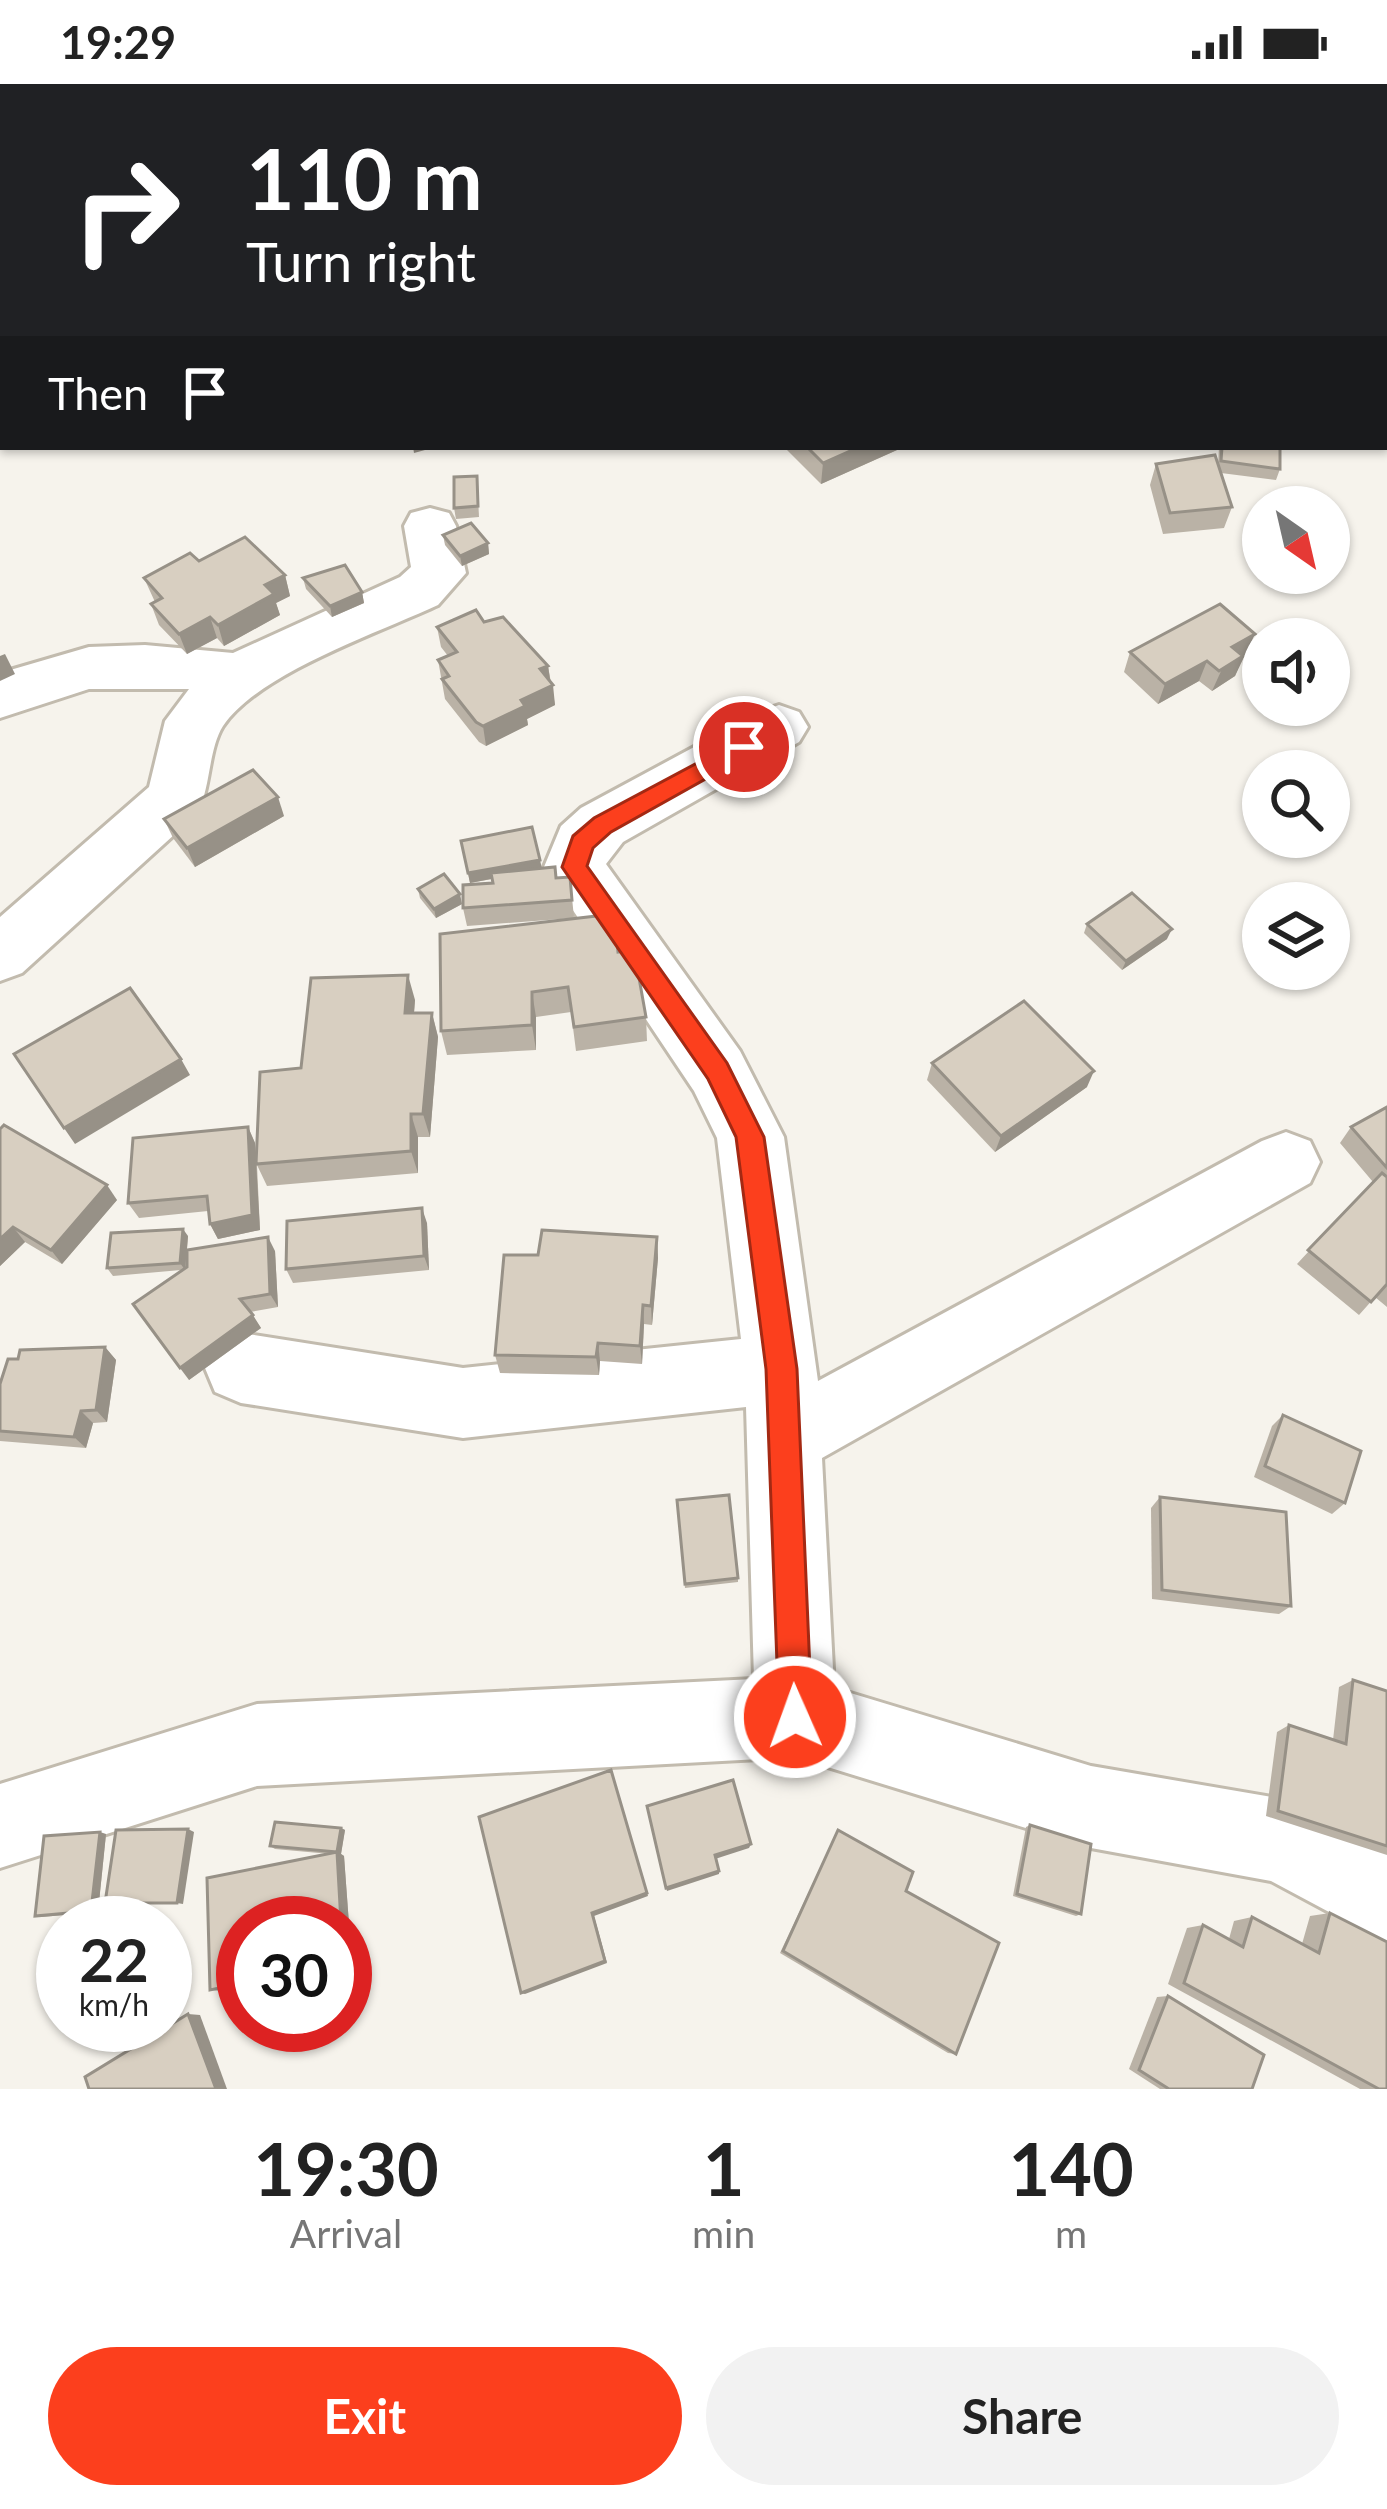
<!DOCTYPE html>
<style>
:root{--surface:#fff;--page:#f2f2f2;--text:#222;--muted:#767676;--accent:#fc3f1d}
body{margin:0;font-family:Lato,sans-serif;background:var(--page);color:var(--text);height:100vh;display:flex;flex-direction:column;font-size:45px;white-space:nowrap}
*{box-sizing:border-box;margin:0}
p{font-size:39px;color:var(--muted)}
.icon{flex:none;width:66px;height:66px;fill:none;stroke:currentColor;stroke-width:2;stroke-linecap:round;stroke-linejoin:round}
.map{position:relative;height:2005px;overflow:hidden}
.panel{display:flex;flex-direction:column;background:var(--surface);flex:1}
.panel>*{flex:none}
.guide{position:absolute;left:0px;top:0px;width:1389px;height:366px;box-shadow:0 3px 9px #0004;background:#202124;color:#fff;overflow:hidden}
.needle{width:78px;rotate:146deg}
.fabs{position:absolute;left:1242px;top:402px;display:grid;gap:24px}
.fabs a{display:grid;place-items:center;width:108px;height:108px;border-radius:50%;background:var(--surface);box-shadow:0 3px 9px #0004;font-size:60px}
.speed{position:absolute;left:36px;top:1812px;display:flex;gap:24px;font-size:60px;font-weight:700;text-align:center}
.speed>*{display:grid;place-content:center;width:156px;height:156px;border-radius:50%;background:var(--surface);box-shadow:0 3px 9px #0004;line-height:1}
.speed small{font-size:30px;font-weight:400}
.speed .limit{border:18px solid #d22;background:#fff;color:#111}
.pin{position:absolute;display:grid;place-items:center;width:102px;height:102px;color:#fff;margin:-51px;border:6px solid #fff;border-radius:50%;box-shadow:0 3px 12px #0007}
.me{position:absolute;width:132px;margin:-66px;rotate:358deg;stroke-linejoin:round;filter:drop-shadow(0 0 9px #0008)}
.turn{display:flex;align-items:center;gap:42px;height:252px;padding:0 48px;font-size:54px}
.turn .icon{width:156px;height:156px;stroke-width:2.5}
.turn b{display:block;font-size:84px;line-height:102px}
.then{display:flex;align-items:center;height:114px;padding:0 48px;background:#0003;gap:24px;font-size:45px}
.eta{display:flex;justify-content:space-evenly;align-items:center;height:204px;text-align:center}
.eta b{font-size:72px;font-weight:700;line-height:84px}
.primary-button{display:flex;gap:24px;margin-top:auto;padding:24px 48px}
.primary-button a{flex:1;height:138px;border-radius:72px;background:var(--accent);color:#fff;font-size:48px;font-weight:700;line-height:138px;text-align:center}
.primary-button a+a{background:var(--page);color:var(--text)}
.status{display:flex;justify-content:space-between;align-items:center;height:84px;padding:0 60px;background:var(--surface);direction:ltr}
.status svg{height:33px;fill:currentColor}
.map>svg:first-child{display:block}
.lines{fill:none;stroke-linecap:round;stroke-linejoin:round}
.minor-casing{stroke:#c2bbae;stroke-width:6}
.minor{fill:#fff;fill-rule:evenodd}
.wall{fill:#bab2a6}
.shaded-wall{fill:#979187}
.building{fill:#d8cfc1;stroke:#979187;stroke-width:3}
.route{fill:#fc3f1d;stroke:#a42913;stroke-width:3}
</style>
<div class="status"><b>19:29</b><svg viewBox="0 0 49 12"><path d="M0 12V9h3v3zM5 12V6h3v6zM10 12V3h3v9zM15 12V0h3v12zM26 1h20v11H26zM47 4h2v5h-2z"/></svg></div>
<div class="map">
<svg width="1387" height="2005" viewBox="0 0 1387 2005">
<rect width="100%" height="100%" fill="#f6f3ec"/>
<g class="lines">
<g class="minor-casing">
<g id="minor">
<path d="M430,424L449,429L456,442L466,489L438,521C378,549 259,589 223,642C208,666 211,704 197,730L22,889L0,897V833L149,703L165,637L189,605H89L0,634V589L89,563L145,561L233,569L400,493L411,483L404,442L411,429Z"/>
<polygon points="779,621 799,628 808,643 799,658 623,758 606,780 740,967 784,1053 818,1297 1262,1057 1286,1048 1310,1057 1320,1078 1310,1099 822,1374 834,1604 1091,1682 1283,1715 1387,1770 1387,1859 1271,1797 1091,1764 795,1673 257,1702 0,1784 0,1700 257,1620 754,1595 746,1323 463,1354 241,1319 215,1308 205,1284 215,1260 241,1249 463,1284 741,1255 717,1054 694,1007 544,783 561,742 581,724 759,628"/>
</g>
</g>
<use href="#minor" class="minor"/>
</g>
<g class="wall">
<polygon points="784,363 897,363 897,366 821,400"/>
<polygon points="1219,363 1280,363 1280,385 1276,396 1221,389 1232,423 1224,444 1163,450 1150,401 1156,380 1218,381"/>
<polygon points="477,392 479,433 456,435 454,424"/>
<polygon points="443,451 488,459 489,470 462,482 445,461"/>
<polygon points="285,491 290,512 276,519 280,531 224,562 217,554 187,570 159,541 151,520 155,518 144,494"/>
<polygon points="303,494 362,508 364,519 332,533 306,505"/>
<polygon points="484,538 548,582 555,621 527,635 528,641 486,662 479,658 445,615 438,576 448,572 441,563 437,543"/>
<polygon points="1130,568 1247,570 1243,572 1235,592 1212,607 1199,597 1158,620 1124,588"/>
<polygon points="284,732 195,783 173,754 164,735"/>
<polygon points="461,757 541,784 556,794 570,793 574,834 467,842 463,824 493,799 492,795 470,799"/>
<polygon points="418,805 462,820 436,834 420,814"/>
<polygon points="1087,840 1167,855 1122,886 1084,849"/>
<polygon points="618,868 646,933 647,957 576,967 571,928 536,933 536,966 447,971 441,947"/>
<polygon points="415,916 414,929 432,929 438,953 430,1053 418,1053 418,1089 267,1102 257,1081 260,1146 218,1155 210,1140 208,1127 139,1134 128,1119 248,1043 255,1059 256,1076 301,984"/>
<polygon points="932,979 1087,1003 995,1068 927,996"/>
<polygon points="1387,1023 1387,1223 1375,1213 1359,1231 1297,1180 1373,1098 1340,1059 1351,1043"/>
<polygon points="0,1045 117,1116 62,1180 25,1158 0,1182"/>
<polygon points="427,1139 429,1186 293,1199 286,1185"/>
<polygon points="188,1152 187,1166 275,1167 278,1223 250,1228 261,1244 189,1296 181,1186 113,1192 107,1184"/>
<polygon points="657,1153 658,1174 652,1241 644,1240 642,1280 600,1277 599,1291 500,1289 495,1271 538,1171"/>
<polygon points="105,1263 116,1276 107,1338 93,1339 86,1364 0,1357 0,1300 18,1275"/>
<polygon points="1283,1331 1345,1419 1332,1430 1254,1393 1272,1342"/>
<polygon points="1160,1413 1291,1522 1279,1530 1152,1515 1151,1424"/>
<polygon points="677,1416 738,1494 738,1498 685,1504"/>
<polygon points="1353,1596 1387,1607 1387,1771 1266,1732 1277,1648 1289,1641 1333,1656 1339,1603"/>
<polygon points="275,1738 341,1744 345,1746 341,1770 344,1772 352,1881 345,1882 345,1839 243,1839 243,1926 238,1926 238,1903 221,1907 210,1906 207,1794 330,1770 275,1765 270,1762"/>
<polygon points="1030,1741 1081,1830 1076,1832 1013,1812 1026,1743"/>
<polygon points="838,1746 906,1807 956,1970 948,1969 780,1869"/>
<polygon points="106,1750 98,1828 42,1833 35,1832"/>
<polygon points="1330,1829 1387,2005 1360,2005 1168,1900 1187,1844 1203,1841 1229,1855 1234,1837 1252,1833 1302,1860 1310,1832"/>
<polygon points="1168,1912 1252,2005 1160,2005 1129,1985 1157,1913"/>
</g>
<g class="shaded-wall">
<polygon points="413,363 436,363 414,369"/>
<polygon points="859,363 897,363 897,366 821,400 823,379"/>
<polygon points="488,459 489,470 462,482 460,472"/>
<polygon points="285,491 290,512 276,519 280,531 224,562 218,541 265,501"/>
<polygon points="362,508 364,519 332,533 330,522"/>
<polygon points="210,533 217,554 187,570 179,550"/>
<polygon points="1255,550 1235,592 1212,607 1232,563"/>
<polygon points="5,570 15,590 0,597 0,572"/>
<polygon points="1207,577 1199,597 1158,620 1165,600"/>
<polygon points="548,582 551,602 540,585"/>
<polygon points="553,601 555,621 527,635 528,641 486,662 483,642 521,616"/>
<polygon points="278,713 284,732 195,783 187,764"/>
<polygon points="540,776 542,785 470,799 468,789"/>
<polygon points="460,810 462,820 436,834 434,825"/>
<polygon points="1172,845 1167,855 1122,886 1126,877"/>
<polygon points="408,891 415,916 412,953 405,929"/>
<polygon points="532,908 536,933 536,966 532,941"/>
<polygon points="432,929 438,953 430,1053 423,1030"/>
<polygon points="181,975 190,991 75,1060 64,1044"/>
<polygon points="1094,987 1087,1003 995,1068 1001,1052"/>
<polygon points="411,1030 418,1053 418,1089 411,1067"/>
<polygon points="248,1043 255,1059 260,1146 218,1155 210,1140"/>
<polygon points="107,1101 117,1116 62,1180 51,1166"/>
<polygon points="422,1124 427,1139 429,1186 424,1172"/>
<polygon points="13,1143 25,1158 0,1182 0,1155"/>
<polygon points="183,1145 188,1152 185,1186 180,1179"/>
<polygon points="268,1153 275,1167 278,1223 270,1210"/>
<polygon points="657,1153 658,1174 652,1241 651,1222"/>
<polygon points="643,1221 644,1240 642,1280 640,1262"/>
<polygon points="253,1231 261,1244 189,1296 180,1284"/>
<polygon points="598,1259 600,1277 599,1291 596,1273"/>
<polygon points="105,1263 116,1276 107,1338 96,1326"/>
<polygon points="81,1327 93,1339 86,1364 74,1353"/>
<polygon points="611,1686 648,1812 594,1832 607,1879 525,1910 521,1909 592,1829"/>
<polygon points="341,1744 345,1746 341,1770 344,1772 352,1881 345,1879 345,1839 341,1839 337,1768"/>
<polygon points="188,1745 194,1748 183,1820 177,1819"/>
<polygon points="100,1748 106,1750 98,1828 91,1827"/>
<polygon points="751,1760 749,1764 715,1775 715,1771"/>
<polygon points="719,1787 719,1790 667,1807 666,1804"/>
<polygon points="188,1930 200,1931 227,2005 216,2005"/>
</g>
<g class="building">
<polygon points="622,0 693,0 694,3 623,3"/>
<polygon points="807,363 859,363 823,379"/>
<polygon points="1222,363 1280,363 1280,385 1221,377"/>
<polygon points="1215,371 1232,423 1170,429 1156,380"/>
<polygon points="477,392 478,422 454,424 454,393"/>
<polygon points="471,439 488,459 460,472 443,451"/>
<polygon points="245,453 285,491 265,501 274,510 218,541 210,533 179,550 151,520 162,514 144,494 190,469 199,477"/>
<polygon points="345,481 362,508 330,522 303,494"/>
<polygon points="1220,520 1255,550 1232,563 1243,572 1219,587 1207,577 1165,600 1130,568"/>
<polygon points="476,526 484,538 503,533 548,582 540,585 553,601 521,616 525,622 483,642 476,638 442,595 449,592 438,576 457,568 437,543"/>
<polygon points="253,686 278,713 187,764 164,735"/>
<polygon points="532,743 540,776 468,789 461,757"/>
<polygon points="555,783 556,794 570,793 572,816 463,824 463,801 493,799 491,789"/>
<polygon points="444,790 460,810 434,825 418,805"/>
<polygon points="1132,809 1172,845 1126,877 1087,840"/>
<polygon points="614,830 618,868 634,866 646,933 574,943 568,903 532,908 532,941 441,947 440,850"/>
<polygon points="408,891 405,929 432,929 423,1030 411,1030 411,1067 256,1080 260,988 301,984 311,894"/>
<polygon points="130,904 181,975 64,1044 14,970"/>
<polygon points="1024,917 1094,987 1001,1052 932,979"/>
<polygon points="1387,1023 1387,1084 1351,1043"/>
<polygon points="4,1041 107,1101 51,1166 13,1143 0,1155 0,1045"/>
<polygon points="248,1043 252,1131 210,1140 207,1112 128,1119 133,1054"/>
<polygon points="1382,1089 1387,1093 1387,1200 1371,1218 1308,1166"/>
<polygon points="422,1124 424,1172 286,1185 287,1137"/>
<polygon points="183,1145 180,1179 107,1184 111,1149"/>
<polygon points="542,1146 657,1153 651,1222 643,1221 640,1262 598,1259 596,1273 495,1271 504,1171 538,1171"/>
<polygon points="268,1153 270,1210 240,1215 253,1231 180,1284 133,1220 187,1183 187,1166"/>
<polygon points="105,1263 96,1326 81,1327 74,1353 0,1347 0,1300 8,1275 18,1275 20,1266"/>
<polygon points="1283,1331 1361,1367 1345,1419 1265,1382"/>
<polygon points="729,1411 738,1494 685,1500 677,1416"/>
<polygon points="1160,1413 1286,1428 1291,1522 1162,1506"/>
<polygon points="1353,1596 1387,1607 1387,1762 1278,1727 1289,1641 1346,1660"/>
<polygon points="611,1686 647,1809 592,1829 605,1877 521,1909 479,1733"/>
<polygon points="733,1696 751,1760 715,1771 719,1787 666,1804 647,1722"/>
<polygon points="275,1738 341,1744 337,1768 270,1762"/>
<polygon points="1030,1741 1091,1760 1081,1830 1017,1810"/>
<polygon points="188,1745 177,1819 105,1819 116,1746"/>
<polygon points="838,1746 913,1788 906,1807 999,1859 956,1970 783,1867"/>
<polygon points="100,1748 91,1827 35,1832 44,1752"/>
<polygon points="337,1768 341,1839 243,1839 243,1925 238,1926 238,1900 210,1906 207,1794"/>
<polygon points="1330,1829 1387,1858 1387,2005 1379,2005 1184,1899 1203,1841 1243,1863 1252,1833 1319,1869"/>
<polygon points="1168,1912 1264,1971 1252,2005 1169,2005 1139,1986"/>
<polygon points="188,1930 216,2005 89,2005 85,1993"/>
</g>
<polygon class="route" points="744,654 752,657 752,669 611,748 593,764 587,782 727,979 764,1053 797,1285 812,1633 807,1645 795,1650 784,1645 779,1633 766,1285 736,1053 708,995 562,783 573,752 594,734"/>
</svg>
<div class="fabs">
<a><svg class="needle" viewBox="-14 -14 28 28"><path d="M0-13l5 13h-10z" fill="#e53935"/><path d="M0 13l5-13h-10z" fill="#767676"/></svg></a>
<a><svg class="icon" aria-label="sound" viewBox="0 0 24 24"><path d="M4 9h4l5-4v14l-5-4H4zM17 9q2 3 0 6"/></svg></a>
<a><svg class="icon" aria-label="search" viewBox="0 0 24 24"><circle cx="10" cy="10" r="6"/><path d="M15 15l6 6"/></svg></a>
<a><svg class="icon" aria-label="layers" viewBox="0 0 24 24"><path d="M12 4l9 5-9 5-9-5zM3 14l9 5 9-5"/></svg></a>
</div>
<div class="speed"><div>22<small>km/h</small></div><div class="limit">30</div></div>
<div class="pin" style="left:744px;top:663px;background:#d93025"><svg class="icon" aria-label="arrive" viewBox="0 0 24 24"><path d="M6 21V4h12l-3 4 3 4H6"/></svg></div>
<svg class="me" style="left:795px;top:1633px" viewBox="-20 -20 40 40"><circle r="17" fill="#fc3f1d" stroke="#fff" stroke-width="3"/><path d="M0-11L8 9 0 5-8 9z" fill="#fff"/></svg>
<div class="guide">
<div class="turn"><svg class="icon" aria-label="right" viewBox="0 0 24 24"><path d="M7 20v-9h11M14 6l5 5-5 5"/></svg><div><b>110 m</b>Turn right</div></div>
<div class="then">Then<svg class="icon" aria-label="arrive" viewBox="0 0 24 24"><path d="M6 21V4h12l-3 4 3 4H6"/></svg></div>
</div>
</div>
<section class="panel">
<div class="eta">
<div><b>19:30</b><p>Arrival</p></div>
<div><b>1</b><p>min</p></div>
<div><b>140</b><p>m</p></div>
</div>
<div class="primary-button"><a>Exit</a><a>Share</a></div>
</section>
